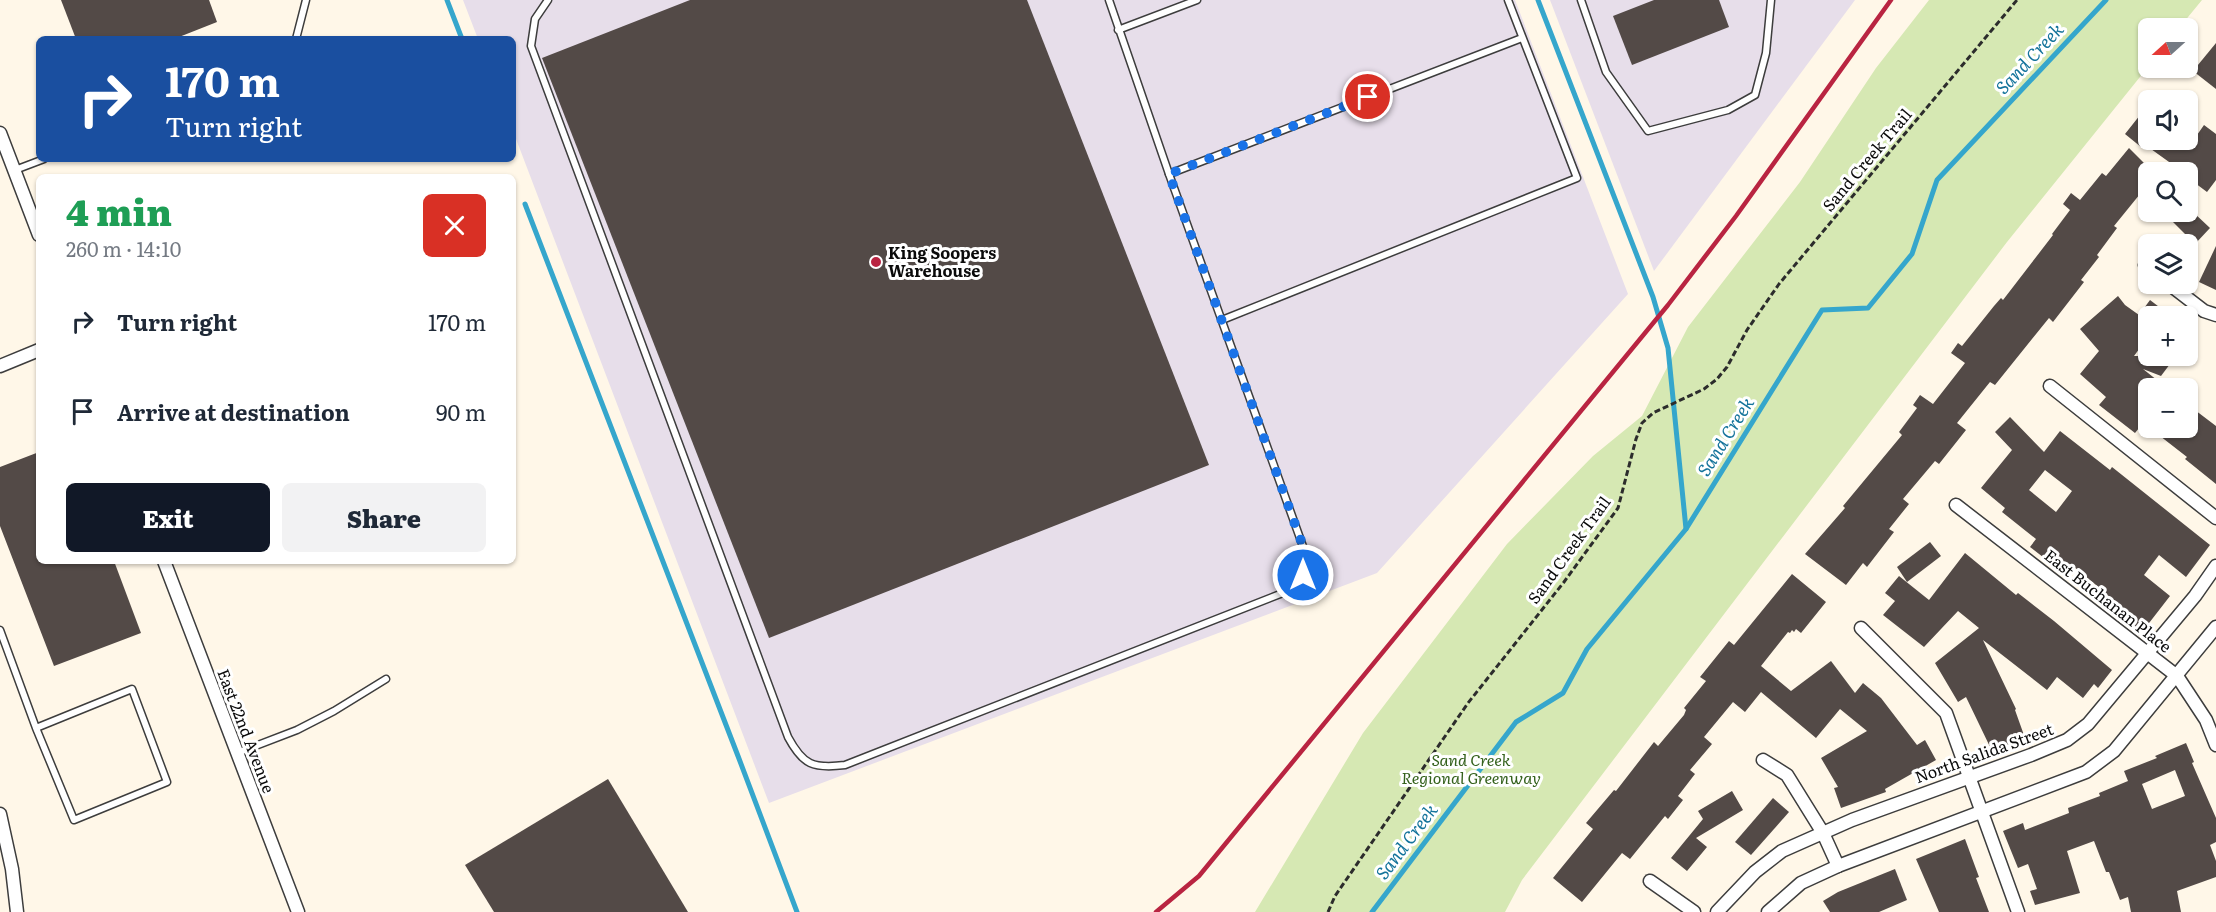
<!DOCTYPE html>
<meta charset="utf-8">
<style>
:root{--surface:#fff;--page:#f2f2f3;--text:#1f2937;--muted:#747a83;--accent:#111827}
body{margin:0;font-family:Literata,serif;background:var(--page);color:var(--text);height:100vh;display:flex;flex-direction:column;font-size:22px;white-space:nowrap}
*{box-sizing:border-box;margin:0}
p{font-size:20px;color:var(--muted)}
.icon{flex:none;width:33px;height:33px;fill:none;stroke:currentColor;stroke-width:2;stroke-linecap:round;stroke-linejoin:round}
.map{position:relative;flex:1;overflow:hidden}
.sheet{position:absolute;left:36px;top:174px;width:480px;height:390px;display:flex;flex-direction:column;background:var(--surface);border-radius:9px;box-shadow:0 2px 4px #0004}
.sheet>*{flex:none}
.top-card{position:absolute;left:36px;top:36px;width:480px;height:126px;border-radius:9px;box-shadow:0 2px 4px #0004;background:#1a4fa0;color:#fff;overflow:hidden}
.needle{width:39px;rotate:249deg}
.fabs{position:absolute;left:2138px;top:18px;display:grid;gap:12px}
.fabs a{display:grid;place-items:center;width:60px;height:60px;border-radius:9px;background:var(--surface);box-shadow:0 2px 4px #0004;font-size:30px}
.pin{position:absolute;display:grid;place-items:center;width:51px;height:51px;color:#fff;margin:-26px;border:3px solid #fff;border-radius:50%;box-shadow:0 2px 6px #0007}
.me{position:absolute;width:66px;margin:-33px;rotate:0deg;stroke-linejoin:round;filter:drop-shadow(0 0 4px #0008)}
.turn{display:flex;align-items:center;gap:21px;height:126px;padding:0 30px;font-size:27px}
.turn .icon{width:78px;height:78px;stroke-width:2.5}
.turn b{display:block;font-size:42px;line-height:51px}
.round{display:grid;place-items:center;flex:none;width:63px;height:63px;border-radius:9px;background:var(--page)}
.head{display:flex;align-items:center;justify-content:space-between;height:102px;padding:0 30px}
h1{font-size:36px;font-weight:800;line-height:45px;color:#1e9e55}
.primary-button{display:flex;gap:12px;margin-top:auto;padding:12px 30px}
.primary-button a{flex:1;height:69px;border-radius:9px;background:var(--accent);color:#fff;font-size:24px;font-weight:800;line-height:69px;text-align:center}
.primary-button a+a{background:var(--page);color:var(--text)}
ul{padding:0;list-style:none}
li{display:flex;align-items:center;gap:18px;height:90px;padding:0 30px}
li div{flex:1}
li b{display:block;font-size:22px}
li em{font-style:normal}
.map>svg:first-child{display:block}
.industrial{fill:#e7deea}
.green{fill:#d6e8b3}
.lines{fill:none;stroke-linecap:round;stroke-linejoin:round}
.stream{stroke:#35a6cc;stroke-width:5}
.building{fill:#534a47;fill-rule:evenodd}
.lane-casing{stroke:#3d3d3d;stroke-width:9}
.street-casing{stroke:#3d3d3d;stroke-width:15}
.path{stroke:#2c2c2c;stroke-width:3;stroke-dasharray:6 3;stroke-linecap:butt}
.lane{stroke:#fff;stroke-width:6}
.street{stroke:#fff;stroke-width:12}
.rail{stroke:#b92441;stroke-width:4.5}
.route{stroke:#1a73e8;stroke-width:10;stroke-dasharray:0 18}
.poi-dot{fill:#b92441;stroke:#fff;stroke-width:2}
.labels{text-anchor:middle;stroke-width:6;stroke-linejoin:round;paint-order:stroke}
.street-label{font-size:16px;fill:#0a0a0a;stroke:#fff}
.poi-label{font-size:16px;font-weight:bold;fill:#0a0a0a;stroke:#fff;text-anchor:start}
.park-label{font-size:16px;font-style:italic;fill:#34611c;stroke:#fff}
.water-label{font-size:18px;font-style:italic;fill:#15749b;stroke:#fff}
</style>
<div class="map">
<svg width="2216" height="912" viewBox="0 0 2216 912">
<rect width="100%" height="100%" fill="#fff7e8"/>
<g class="industrial">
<polygon points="463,0 1515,0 1628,294 1377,573 769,803 513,131 513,39 478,39"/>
<polygon points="1550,0 1855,0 1654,271"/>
</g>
<polygon class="green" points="1929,0 2202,0 2179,28 2148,28 2148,67 2007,242 1522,880 1505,912 1255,912 1363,733 1507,544 1593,456 1642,416 1688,327 1800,182 1876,68"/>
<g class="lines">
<g class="stream">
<polyline points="447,0 462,39"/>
<polyline points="1538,0 1653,297 1668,348 1686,529"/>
<polyline points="525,204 738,756 797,912"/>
<polyline points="1372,912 1516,722 1563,693 1587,649 1686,529 1822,310 1868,308 1912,254 1937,180 2106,0"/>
</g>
</g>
<g class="building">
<polygon points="61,0 209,0 217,22 174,39 76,39"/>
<polygon points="690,0 1027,0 1209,465 769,638 542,58"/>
<polygon points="1654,0 1719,0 1729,27 1632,65 1613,16"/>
<polygon points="2216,43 2216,89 2193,71"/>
<polygon points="2148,105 2148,140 2187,140 2187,128 2197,135 2204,125 2216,134 2216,180 2207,192 2187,177 2187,172 2183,172 2144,144 2141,147 2125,134"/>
<polygon points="2129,148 2148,167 2148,188 2142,195 2140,194 2114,226 2117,228 2097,255 2099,257 2081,280 2084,282 2053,322 2049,318 1995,385 1990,382 1957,423 1966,430 1939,464 1935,461 1903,499 1909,504 1889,529 1894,532 1867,567 1863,563 1846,585 1805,554 1845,508 1843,506 1902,435 1899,432 1917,408 1913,405 1920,395 1933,404 1965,363 1951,353 1958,343 1962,346 1994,306 2001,298 2003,300 2053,235 2052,234 2070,210 2063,204 2071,193 2080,200 2102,173 2106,176"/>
<polygon points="2163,212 2193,212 2210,228 2195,244"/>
<polygon points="2216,246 2216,290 2199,282"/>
<polygon points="2118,296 2125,305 2139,315 2150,300 2171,316 2148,316 2148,337 2134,356 2176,356 2161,376 2143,369 2167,388 2148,388 2148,417 2135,433 2099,405 2106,397 2080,374 2099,351 2080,329"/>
<polygon points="2187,404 2216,426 2216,484 2185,459 2187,457 2160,436 2166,428 2187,428"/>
<path d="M2010,417L2044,452L2060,431L2110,470L2112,467L2210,545L2186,577L2159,555L2144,575L2170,596L2139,636L2107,610L2111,604L2107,594L2073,566L2066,575L2030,547L2036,539L2002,512L2005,508L1981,488L2012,450L1995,432ZM2045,470L2072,491L2056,512L2029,490Z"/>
<polygon points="39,452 39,561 114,561 141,633 54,666 0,526 0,467"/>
<polygon points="1930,542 1941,556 1907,582 1897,567"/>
<polygon points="1965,553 2016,595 2018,593 2054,621 2112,670 2098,688 2094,684 2083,698 2057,677 2047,690 1983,640 2016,709 2015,710 2025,738 1992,751 1966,697 1958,702 1935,663 1979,628 1958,611 1924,647 1883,615 1895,601 1885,593 1899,576 1929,600"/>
<polygon points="1792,574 1826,602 1801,633 1796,629 1794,632 1792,630 1790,633 1788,632 1761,666 1791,691 1831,661 1855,693 1863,683 1881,698 1917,745 1925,740 1936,760 1885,789 1886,792 1841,808 1834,788 1838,787 1821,758 1867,731 1840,709 1816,738 1761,692 1745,712 1733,702 1704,737 1712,744 1690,770 1695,774 1678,796 1683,800 1668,819 1665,816 1630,859 1622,853 1582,902 1553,878 1593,829 1586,823 1614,790 1616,791 1654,742 1658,746 1684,715 1686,710 1684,708 1706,681 1700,677 1729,641 1734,645"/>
<path d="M2186,743L2194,762L2192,763L2216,818V842L2210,845L2216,861V877L2177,891L2181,912H2131L2128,897L2120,900L2109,872H2106L2094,841L2067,851L2080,893L2035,905L2030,891L2037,889L2028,864L2018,868L2003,831L2023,823L2025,830L2069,813L2068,808L2100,796L2099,793L2128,781L2124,771L2157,758L2155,756ZM2175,770L2185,796L2152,809L2142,784Z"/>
<polygon points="608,779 688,912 494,912 465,865"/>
<polygon points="1732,791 1743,810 1696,838 1707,847 1687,871 1671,858 1703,819 1698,811"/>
<polygon points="1773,798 1789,812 1751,855 1735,842"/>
<polygon points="1965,839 1979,877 1976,878 1989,912 1939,912 1916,859"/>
<polygon points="1895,869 1907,900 1879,912 1830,912 1823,901 1838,892"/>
</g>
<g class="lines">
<g class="lane-casing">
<g id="lane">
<path d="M548,0L535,19L531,46L788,737C803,765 813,769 845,765L1293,589L1303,575L1305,552L1169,174L1109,0"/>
<polyline points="1581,0 1606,72 1648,131 1728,110 1755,95 1766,53 1771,0"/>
<polyline points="1118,30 1197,0"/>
<polyline points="296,39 306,0"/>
<polyline points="15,170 44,159"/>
<polyline points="1169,174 1522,38"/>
<polyline points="1222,320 1577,178 1508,0"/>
<polyline points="0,630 36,728 74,820 167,782 132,689 36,728"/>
<polyline points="237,753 297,730 334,711 386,679"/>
</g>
</g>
<g class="street-casing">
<g id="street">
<polyline points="0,133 39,235"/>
<polyline points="2145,265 2148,268"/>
<polyline points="2169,284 2204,311 2216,315"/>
<polyline points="0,366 39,350"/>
<polyline points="2050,386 2216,518"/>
<polyline points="1956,505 2177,676 2206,720 2216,745"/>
<polyline points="164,561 298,912"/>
<polyline points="1861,628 1946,713 2018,912"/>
<polyline points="1763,760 1787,775 1823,833 1838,866"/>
<polyline points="0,814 12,869 17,912"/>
<polyline points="1650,881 1694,912"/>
<polyline points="1717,912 1755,872 1782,851 1852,820 2031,755 2067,740 2088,724 2195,596 2216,566"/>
<polyline points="1768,912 1801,883 1838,866 2086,772 2114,751 2216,627"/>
</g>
</g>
<polyline class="path" points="1328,912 1335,896 1468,703 1564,582 1618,508 1636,439 1642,423 1653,413 1704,389 1717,379 1727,367 1747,330 1779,284 2017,0"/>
<use href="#lane" class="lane"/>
<use href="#street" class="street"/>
<polyline class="rail" points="1156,912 1199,876 1668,305 1736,216 1891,0"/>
</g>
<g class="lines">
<polyline class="route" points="1303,575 1305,552 1169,174 1368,97"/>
</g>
<circle class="poi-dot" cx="876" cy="262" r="6"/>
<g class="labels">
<g class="street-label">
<text transform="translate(1867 160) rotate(-50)" y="6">Sand Creek Trail</text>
<text transform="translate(1569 550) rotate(-54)" y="6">Sand Creek Trail</text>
<text transform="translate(2108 601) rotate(38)" y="6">East Buchanan Place</text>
<text transform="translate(246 731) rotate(69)" y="6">East 22nd Avenue</text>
<text transform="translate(1984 753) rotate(-20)" y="6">North Salida Street</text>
</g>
<g class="poi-label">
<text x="888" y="259">King Soopers<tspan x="888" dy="18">Warehouse</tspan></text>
</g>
<g class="park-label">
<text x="1471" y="766">Sand Creek<tspan x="1471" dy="18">Regional Greenway</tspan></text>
</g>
<g class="water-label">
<text transform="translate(2030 59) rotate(-47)" y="6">Sand Creek</text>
<text transform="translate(1726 437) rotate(-58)" y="6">Sand Creek</text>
<text transform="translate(1407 842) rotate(-53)" y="6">Sand Creek</text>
</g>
</g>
</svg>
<div class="fabs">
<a><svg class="needle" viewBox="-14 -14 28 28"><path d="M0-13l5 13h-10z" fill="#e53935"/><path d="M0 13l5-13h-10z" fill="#747a83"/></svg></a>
<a><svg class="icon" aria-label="sound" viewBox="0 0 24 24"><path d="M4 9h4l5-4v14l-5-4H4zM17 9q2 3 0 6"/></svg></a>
<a><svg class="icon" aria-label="search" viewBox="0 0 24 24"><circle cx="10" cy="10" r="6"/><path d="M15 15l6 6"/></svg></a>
<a><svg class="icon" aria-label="layers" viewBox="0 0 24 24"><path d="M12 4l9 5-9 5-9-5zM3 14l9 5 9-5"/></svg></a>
<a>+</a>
<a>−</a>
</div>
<div class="pin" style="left:1368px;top:97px;background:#d93025"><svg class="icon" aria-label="arrive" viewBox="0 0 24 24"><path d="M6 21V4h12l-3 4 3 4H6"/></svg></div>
<svg class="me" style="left:1303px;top:575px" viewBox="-20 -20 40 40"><circle r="17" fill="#1a73e8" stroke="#fff" stroke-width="3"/><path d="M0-11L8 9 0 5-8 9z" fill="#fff"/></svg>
<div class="top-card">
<div class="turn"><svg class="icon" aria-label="right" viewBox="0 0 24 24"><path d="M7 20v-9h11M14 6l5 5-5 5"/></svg><div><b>170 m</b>Turn right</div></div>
</div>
<section class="sheet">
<div class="head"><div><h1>4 min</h1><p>260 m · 14:10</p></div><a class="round" style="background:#d93025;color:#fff"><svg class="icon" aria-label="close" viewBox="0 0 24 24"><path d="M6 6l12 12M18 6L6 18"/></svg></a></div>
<ul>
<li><svg class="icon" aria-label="right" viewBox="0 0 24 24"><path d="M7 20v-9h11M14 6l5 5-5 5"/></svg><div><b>Turn right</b></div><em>170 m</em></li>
<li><svg class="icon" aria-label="arrive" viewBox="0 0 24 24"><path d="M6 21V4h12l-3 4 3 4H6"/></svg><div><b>Arrive at destination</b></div><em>90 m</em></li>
</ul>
<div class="primary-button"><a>Exit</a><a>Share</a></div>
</section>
</div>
